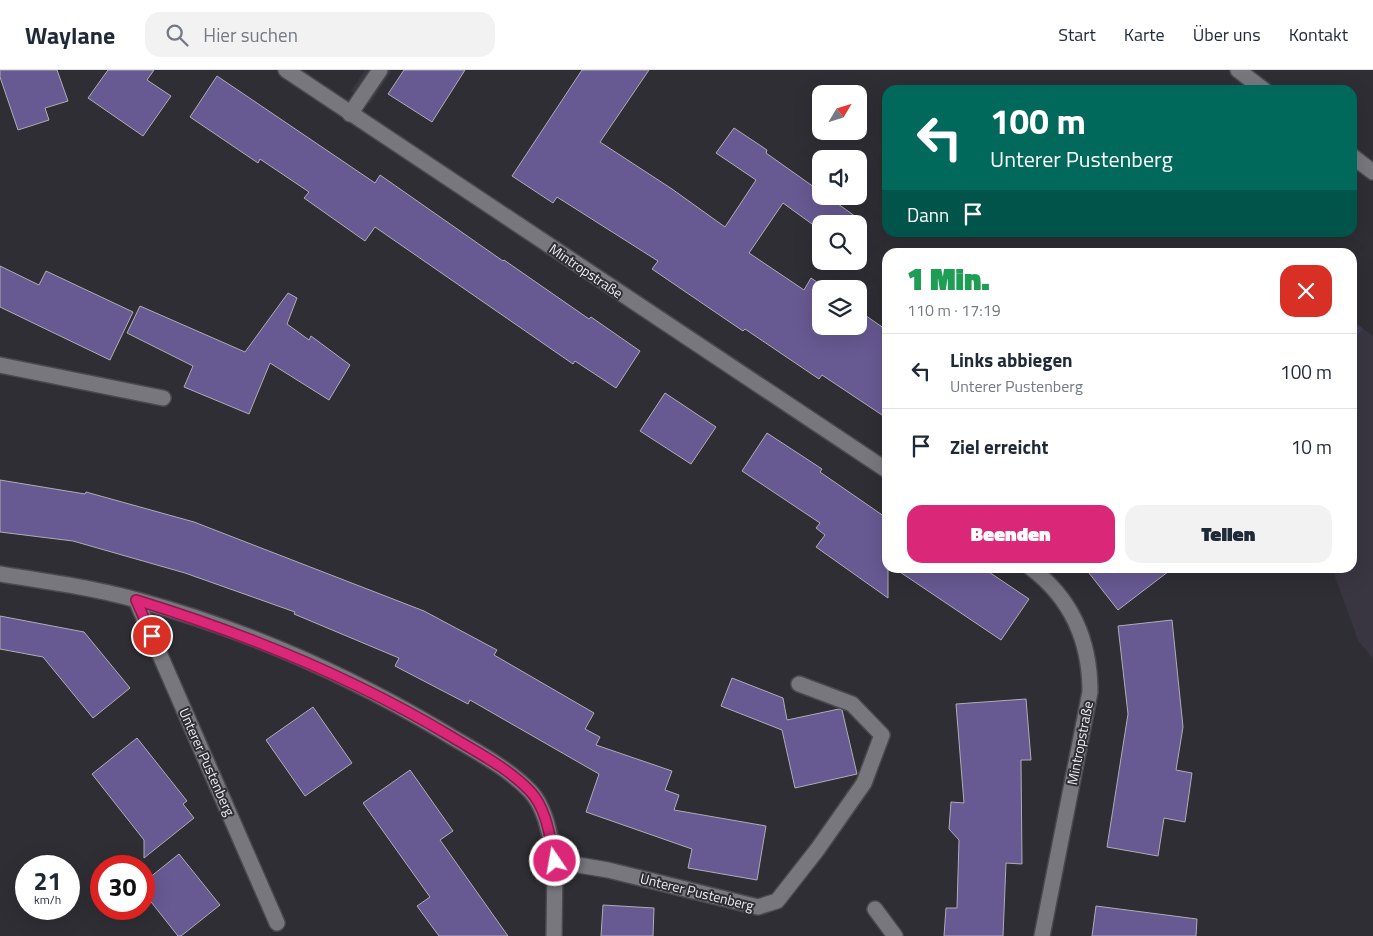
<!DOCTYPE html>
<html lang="de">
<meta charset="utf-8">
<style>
:root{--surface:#fff;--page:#f2f2f3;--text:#1f2937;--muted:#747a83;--line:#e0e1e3;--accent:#db2777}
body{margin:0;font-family:"Titillium Web",sans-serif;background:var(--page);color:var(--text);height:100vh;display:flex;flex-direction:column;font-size:19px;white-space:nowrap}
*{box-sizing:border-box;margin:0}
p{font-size:16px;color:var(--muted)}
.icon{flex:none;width:28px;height:28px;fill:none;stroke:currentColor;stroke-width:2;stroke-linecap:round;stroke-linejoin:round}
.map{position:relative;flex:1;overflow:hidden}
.panel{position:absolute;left:882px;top:178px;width:475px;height:325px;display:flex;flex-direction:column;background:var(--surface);border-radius:15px;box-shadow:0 5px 20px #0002}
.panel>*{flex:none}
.hud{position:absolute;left:882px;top:15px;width:475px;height:152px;border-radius:15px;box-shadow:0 5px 20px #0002;background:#00695c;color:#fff;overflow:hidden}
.needle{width:32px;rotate:52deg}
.fabs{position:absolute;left:812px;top:15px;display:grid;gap:10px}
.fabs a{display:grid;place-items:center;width:55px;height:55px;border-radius:10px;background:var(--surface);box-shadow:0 5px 20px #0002;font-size:25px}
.speed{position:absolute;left:15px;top:785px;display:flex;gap:10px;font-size:25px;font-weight:700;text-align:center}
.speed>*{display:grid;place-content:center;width:65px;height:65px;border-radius:50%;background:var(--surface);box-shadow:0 5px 20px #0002;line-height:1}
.speed small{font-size:12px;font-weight:400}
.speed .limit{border:8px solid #d22;background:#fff;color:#111}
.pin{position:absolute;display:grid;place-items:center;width:42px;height:42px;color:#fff;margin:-21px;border:2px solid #fff;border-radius:50%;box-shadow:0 1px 5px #0007}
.me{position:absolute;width:55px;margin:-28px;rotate:348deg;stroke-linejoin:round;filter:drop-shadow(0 0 4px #0008)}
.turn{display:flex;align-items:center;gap:18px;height:105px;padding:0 25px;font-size:22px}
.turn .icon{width:65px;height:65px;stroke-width:2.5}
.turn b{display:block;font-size:35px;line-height:42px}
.then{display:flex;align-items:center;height:48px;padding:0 25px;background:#0003;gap:10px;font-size:19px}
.round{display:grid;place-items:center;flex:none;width:52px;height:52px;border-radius:15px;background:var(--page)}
.headline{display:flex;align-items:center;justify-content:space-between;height:85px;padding:0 25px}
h1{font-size:30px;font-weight:800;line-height:38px;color:#1e9e55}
.primary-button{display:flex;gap:10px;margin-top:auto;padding:10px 25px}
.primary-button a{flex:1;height:58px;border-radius:15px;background:var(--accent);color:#fff;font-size:20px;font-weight:800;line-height:58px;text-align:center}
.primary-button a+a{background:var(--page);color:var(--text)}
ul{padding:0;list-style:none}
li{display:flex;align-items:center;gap:15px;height:75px;padding:0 25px;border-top:1px solid var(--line)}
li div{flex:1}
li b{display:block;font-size:19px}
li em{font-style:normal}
header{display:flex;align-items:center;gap:30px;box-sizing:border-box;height:70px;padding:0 25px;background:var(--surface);border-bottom:1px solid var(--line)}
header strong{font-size:24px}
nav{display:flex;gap:28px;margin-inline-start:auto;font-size:18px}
.search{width:350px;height:45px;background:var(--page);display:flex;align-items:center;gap:12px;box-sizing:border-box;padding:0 18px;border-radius:15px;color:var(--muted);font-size:19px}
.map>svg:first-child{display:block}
.built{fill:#393642}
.green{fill:#433a5e}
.building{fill:#675992;stroke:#afadb5}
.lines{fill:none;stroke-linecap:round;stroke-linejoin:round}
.minor-casing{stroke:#4b494f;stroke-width:18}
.minor{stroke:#78777e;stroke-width:15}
.route-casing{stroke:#8e194d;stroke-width:12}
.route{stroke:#db2777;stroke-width:9}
.labels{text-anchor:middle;stroke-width:4;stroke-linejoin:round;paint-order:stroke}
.street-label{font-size:14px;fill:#edecf0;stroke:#2f2e34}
</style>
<header>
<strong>Waylane</strong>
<div class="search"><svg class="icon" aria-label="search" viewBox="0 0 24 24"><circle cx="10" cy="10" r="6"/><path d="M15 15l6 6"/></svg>Hier suchen</div>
<nav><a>Start</a><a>Karte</a><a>Über uns</a><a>Kontakt</a></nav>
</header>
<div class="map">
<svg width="1373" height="866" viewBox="0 0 1373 866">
<rect width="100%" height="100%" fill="#2f2e34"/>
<g class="built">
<polygon points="365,0 392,0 370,34 351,21"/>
<polygon points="1353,251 1373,266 1373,589 1358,570 1332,498 1352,498"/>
</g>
<polygon class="green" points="1352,251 1363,259 1353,270 1352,270"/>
<g class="building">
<polygon points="0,0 57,0 68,31 45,38 49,50 18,60 0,7"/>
<polygon points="108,0 154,0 147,10 171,26 143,66 88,28"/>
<polygon points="404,0 465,0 432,52 388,24"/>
<polygon points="582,0 649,0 600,72 672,119 725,157 756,110 716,83 734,58 767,80 766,83 821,122 821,126 827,126 866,154 812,154 783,133 749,183 804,220 811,208 827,219 821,219 821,256 859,256 859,241 888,261 888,349 822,305 819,309 745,259 743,261 652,199 658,191 557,127 553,133 512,106"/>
<polygon points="217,6 375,113 380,105 503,191 504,190 589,249 591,247 640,281 616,318 575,291 573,294 375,157 365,171 304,128 309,122 260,89 258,93 190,47"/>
<polygon points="0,196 39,215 46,201 133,242 110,290 0,237"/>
<polygon points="288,223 297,228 287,254 309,270 311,266 350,295 329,330 270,293 249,344 184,317 193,296 127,263 140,236 245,282"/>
<polygon points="665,323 716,357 691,394 640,361"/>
<polygon points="767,363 822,399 820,402 888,449 888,528 816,477 825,465 816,458 820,453 742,401"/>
<polygon points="0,410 85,424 86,422 194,452 424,541 497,580 494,585 594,643 585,659 600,667 596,675 672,701 665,720 679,725 674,740 766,756 757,810 688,798 692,779 586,742 599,704 470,630 468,634 395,596 399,588 294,544 295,542 185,503 73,471 0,462"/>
<polygon points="894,498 983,498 1029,529 1001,570"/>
<polygon points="1085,498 1173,498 1118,540"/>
<polygon points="0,546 84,562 130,618 93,648 43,587 0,579"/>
<polygon points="1172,550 1183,657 1176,700 1192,703 1185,752 1164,748 1158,786 1107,777 1128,644 1118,556"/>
<polygon points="732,608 783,628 787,650 839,639 842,640 857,704 795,718 782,660 721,636"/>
<polygon points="1026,629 1031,690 1021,690 1022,794 1006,793 1003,866 944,866 946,838 957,838 959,770 949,759 951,732 964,733 956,634"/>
<polygon points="313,637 352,693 305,726 266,670"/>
<polygon points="137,668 187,731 183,734 194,748 144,788 144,770 92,704"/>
<polygon points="410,700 453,761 440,770 508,866 439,866 417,836 430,827 363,733"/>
<polygon points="179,784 220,835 181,866 178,866 144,823 144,812"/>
<polygon points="603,835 654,838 653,866 601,866"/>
<polygon points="1096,836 1197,849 1196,866 1092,866"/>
</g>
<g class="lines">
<g class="minor-casing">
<g id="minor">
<polyline points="286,0 888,401"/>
<polyline points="1238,0 1264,20"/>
<polyline points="350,44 380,0"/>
<polyline points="1352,86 1373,102"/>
<polyline points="0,295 163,328"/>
<path d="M1031,498C1072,529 1090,571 1090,622L1042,866"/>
<path d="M0,504C46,511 93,518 137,530C244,559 348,605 442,661C471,679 506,696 530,721C547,739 550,768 555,791L608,800L758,837L777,831L817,780L864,713L882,665L852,634L799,614"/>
<polyline points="136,530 277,853"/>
<polyline points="875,839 895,866"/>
<polyline points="554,866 555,791"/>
</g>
</g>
<use href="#minor" class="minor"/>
</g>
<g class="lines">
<g class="route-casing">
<path id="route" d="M152,566L136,530C247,564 352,607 452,667C478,683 508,698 530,721C547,739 550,768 555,791"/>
</g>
<use href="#route" class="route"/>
</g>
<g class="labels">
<g class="street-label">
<text transform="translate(586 201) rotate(34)" y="5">Mintropstraße</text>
<text transform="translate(1080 673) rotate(-79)" y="5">Mintropstraße</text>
<text transform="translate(207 692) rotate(66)" y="5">Unterer Pustenberg</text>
<text transform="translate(697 822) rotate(14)" y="5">Unterer Pustenberg</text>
</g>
</g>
</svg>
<div class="fabs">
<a><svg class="needle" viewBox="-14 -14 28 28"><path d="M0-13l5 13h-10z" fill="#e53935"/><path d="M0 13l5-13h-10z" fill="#747a83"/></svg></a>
<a><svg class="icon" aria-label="sound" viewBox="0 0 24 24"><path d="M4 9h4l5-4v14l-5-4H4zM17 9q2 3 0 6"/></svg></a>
<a><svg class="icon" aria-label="search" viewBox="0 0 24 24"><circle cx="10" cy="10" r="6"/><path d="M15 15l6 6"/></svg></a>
<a><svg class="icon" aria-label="layers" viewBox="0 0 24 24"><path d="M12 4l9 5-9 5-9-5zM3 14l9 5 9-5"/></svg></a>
</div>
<div class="speed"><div>21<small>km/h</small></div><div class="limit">30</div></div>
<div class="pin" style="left:152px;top:566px;background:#d93025"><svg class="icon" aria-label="arrive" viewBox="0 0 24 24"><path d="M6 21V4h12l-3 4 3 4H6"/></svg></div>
<svg class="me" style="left:555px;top:791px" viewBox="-20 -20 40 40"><circle r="17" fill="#db2777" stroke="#fff" stroke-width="3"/><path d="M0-11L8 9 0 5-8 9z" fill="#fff"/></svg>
<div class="hud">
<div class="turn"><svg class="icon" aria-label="left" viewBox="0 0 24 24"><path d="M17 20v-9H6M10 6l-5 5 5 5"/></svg><div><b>100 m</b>Unterer Pustenberg</div></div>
<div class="then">Dann<svg class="icon" aria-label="arrive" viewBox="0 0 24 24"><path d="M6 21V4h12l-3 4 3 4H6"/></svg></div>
</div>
<section class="panel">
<div class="headline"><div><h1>1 Min.</h1><p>110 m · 17:19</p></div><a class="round" style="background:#d93025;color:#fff"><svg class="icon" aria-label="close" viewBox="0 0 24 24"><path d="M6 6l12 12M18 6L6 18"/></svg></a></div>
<ul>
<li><svg class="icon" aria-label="left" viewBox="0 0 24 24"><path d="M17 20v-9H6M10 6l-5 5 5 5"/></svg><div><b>Links abbiegen</b><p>Unterer Pustenberg</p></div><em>100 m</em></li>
<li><svg class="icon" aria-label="arrive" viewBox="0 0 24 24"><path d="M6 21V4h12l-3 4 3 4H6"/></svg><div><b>Ziel erreicht</b></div><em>10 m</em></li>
</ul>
<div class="primary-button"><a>Beenden</a><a>Teilen</a></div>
</section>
</div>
